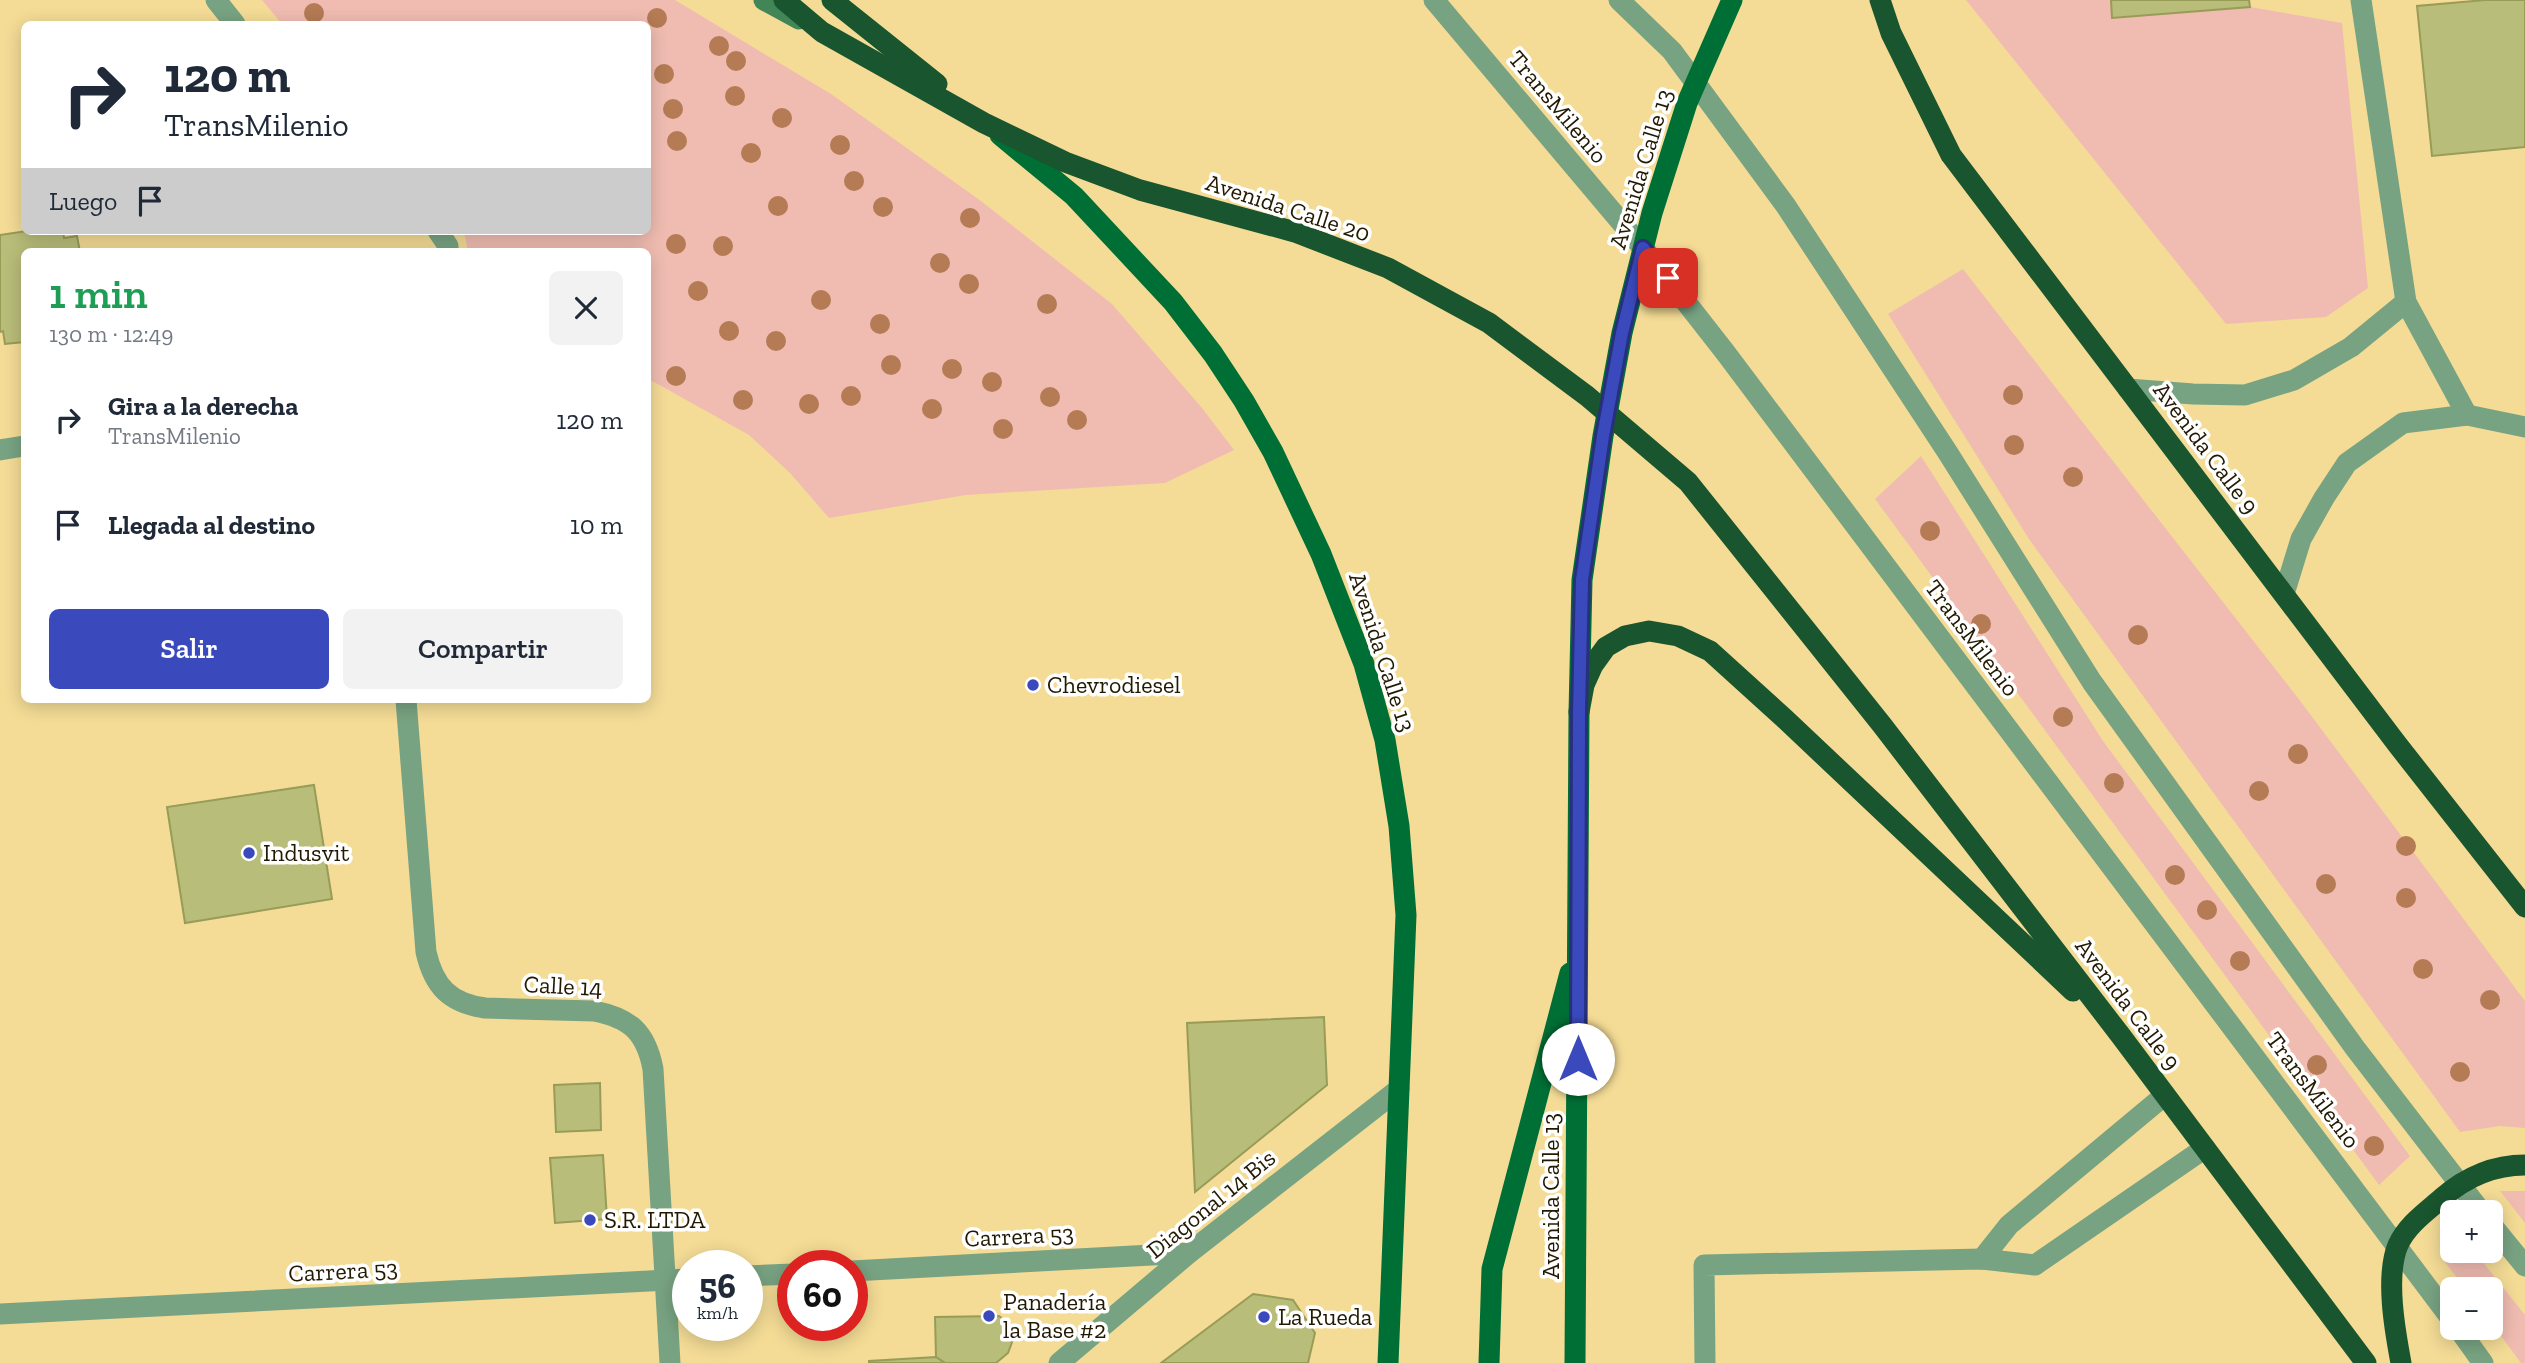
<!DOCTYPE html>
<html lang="es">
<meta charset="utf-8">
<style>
:root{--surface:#fff;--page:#f2f2f3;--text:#1f2937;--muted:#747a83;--accent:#3a4abd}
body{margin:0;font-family:"Zilla Slab",serif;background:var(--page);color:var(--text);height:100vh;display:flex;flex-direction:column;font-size:26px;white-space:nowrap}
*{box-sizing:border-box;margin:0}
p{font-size:23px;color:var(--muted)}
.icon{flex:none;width:38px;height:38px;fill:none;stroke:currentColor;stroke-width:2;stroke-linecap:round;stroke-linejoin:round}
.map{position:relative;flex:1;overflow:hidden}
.sheet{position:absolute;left:21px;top:248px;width:630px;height:455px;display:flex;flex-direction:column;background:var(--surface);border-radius:10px;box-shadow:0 4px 18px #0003}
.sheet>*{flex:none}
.banner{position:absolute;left:21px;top:21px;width:630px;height:214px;border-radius:10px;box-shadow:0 4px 18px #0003;background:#fff;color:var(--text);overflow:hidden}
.tools{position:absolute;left:2440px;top:1200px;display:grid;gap:14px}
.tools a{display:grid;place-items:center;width:63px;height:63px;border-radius:10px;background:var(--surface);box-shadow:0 4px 18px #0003;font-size:35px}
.speed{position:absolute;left:672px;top:1250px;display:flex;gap:14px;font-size:35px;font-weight:700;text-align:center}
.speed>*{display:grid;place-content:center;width:91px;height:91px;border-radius:50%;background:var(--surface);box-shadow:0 4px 18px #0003;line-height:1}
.speed small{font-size:18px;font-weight:400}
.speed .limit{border:10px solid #d22;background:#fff;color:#111}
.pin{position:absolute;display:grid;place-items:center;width:60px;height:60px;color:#fff;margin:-30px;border-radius:14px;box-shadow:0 4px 10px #0006}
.me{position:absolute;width:77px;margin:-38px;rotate:0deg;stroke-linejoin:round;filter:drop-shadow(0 0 5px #0008)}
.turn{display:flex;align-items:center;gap:24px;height:147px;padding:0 28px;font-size:32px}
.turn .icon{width:91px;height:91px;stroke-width:2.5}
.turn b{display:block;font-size:49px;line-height:60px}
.then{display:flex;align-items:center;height:66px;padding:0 28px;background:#0003;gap:14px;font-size:26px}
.round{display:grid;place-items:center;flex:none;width:74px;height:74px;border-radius:10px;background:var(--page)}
.headline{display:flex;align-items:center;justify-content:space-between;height:119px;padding:0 28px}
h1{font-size:42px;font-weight:600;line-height:52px;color:#1e9e55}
.cta{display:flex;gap:14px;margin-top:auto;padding:14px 28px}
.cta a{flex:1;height:80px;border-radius:10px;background:var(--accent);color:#fff;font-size:28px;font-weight:600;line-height:80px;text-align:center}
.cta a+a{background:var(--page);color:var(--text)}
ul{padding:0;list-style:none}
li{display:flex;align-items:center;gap:21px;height:105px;padding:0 28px}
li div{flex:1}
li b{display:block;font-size:26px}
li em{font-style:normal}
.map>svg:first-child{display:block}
.green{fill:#f0bcb1}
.building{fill:#b8bd79;stroke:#989c57;stroke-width:2}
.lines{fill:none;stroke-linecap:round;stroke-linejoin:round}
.lane{stroke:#78a382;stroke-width:21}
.street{stroke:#78a382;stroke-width:21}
.secondary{stroke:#428556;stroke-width:21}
.primary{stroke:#006f35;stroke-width:21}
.highway{stroke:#19552e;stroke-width:21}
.tree{fill:#b47b54}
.route-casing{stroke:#26307b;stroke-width:18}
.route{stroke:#3a4abd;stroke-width:12}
.poi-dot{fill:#3a4abd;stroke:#fff;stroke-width:2.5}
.labels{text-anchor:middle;stroke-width:7;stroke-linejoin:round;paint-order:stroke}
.street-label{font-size:24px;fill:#221900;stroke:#fff}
.poi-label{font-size:24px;fill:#221900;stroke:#fff;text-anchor:start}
</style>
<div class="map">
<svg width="2525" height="1363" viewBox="0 0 2525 1363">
<rect width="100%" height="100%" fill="#f4dc96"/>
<g class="green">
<polygon points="262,0 675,0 831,94 981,201 1112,304 1202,408 1234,450 1165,483 966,495 829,518 790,473 749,435 654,382 648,380 648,252 468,252 464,231 648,231 648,24 282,24"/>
<polygon points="1966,0 2111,0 2113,18 2250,7 2342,23 2368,288 2326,317 2226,324"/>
<polygon points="1963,269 2298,698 2525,1001 2525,1128 2500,1126 2460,1132 2029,539 1888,314"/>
<polygon points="1921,456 2103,741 2410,1156 2379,1185 1875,499"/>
<polygon points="2500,1191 2525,1191 2525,1223"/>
<polygon points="2452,1245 2452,1251 2474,1251 2525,1315 2525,1363 2521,1363 2490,1321 2490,1290 2466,1290 2442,1258"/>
</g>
<g class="building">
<polygon points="2111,0 2249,0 2250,7 2112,18"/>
<polygon points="2485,0 2525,0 2525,147 2432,156 2417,6"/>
<polygon points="27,231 63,231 64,238 77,236 80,252 24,252 24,342 5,344 3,331 0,332 0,235"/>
<polygon points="314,785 332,899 185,923 167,807"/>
<polygon points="1324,1017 1327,1085 1195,1192 1187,1023"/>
<polygon points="600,1083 601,1130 556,1132 554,1085"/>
<polygon points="603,1155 607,1219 555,1223 550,1158"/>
<polygon points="1253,1294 1293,1300 1315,1333 1308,1363 1161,1363"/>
<polygon points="999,1316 1008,1323 1014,1337 1008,1353 996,1363 945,1363 936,1357 935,1317"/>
<polygon points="936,1357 945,1363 869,1363 869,1361"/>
</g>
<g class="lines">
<g class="lane">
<polyline points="1434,0 1653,260 1725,352 2452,1320"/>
<polyline points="1619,0 1672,51 1786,206 1948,453 2092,682 2355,1048 2482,1213"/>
<polyline points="2361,0 2406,302 2467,415"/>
<polyline points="2128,389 2193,394 2245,395 2294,380 2351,347 2406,302"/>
<polyline points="2284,594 2301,539 2324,498 2347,463 2403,423 2467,415 2525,427"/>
<polyline points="2490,1223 2525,1266"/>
<polyline points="1982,1259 2009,1225 2165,1095"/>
<polyline points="2458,1328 2483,1363"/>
<polyline points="1705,1363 1704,1265 1982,1259 2035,1265 2205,1148"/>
</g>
<g class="street">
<polyline points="216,0 235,24"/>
<polyline points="438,231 448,246 448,252"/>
<polyline points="0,450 24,446"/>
<path d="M406,700L426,952C434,987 450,1003 485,1008L594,1011C630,1018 646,1032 653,1069L670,1363"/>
<polyline points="852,1271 1189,1253"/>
<polyline points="747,1276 793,1274"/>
<polyline points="0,1314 688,1279"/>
<polyline points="1059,1363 1189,1253 1399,1089"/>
</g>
<polyline class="secondary" points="764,0 799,19"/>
<g class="primary">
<polyline points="1000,135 1074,196 1173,302 1213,354 1244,401 1273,452 1321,554 1364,664 1385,740 1399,826 1406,915 1388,1363"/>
<polyline points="1489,1363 1492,1269 1570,973"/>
<polyline points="1575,1363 1579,712 1582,580 1603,436 1622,333 1652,213 1687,103 1732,0"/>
</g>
<g class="highway">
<polyline points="784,0 822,32 984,123 1065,162 1140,190 1295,232 1388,268 1489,323 1587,396 1688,482 1882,725 2121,1036 2366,1363"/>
<polyline points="832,0 937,84"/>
<polyline points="1880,0 1891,33 1951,155 2397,744 2525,907"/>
<polyline points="1579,712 1584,685 1593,665 1606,647 1625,636 1649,631 1678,636 1710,651 1785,719 2073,991"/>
<path d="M2401,1363C2395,1331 2385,1276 2398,1245C2407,1225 2426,1212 2442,1198C2466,1177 2492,1165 2525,1165"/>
</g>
</g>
<g class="tree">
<circle cx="314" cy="13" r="10"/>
<circle cx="657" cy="18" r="10"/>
<circle cx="719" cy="46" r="10"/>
<circle cx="736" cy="61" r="10"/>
<circle cx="664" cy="74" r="10"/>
<circle cx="735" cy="96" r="10"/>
<circle cx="673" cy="109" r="10"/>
<circle cx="782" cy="118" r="10"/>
<circle cx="677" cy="141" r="10"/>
<circle cx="840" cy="145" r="10"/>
<circle cx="751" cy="153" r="10"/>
<circle cx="854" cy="181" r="10"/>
<circle cx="778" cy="206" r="10"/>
<circle cx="883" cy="207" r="10"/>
<circle cx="970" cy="218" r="10"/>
<circle cx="676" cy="244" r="10"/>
<circle cx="723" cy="246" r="10"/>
<circle cx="940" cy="263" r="10"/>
<circle cx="969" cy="284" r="10"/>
<circle cx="698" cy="291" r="10"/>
<circle cx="821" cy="300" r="10"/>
<circle cx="1047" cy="304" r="10"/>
<circle cx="880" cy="324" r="10"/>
<circle cx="729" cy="331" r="10"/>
<circle cx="776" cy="341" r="10"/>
<circle cx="891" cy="365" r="10"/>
<circle cx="952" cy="369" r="10"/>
<circle cx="676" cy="376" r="10"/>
<circle cx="992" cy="382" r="10"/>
<circle cx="2013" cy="395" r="10"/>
<circle cx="851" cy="396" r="10"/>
<circle cx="1050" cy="397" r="10"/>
<circle cx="743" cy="400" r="10"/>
<circle cx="809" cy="404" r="10"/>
<circle cx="932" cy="409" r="10"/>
<circle cx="1077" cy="420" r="10"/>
<circle cx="1003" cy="429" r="10"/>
<circle cx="2014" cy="445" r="10"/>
<circle cx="2073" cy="477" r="10"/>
<circle cx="1930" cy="531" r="10"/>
<circle cx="1981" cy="624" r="10"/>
<circle cx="2138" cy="635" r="10"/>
<circle cx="2063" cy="717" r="10"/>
<circle cx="2298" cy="754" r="10"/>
<circle cx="2114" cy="783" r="10"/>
<circle cx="2259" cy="791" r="10"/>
<circle cx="2406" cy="846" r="10"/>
<circle cx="2175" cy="875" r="10"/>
<circle cx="2326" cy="884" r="10"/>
<circle cx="2406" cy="898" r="10"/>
<circle cx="2207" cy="910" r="10"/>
<circle cx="2240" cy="961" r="10"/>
<circle cx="2423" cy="969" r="10"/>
<circle cx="2490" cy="1000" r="10"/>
<circle cx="2317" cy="1065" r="10"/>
<circle cx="2460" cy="1072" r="10"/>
<circle cx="2374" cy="1146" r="10"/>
</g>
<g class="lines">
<g class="route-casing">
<polyline id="route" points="1578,1059 1579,712 1582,580 1603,436 1622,333 1643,248 1668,278"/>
</g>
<use href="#route" class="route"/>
</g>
<g class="poi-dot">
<circle cx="1033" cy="685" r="7"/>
<circle cx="249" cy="853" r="7"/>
<circle cx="590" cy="1220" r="7"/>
<circle cx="989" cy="1316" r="7"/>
<circle cx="1264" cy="1317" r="7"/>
</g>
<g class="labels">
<g class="street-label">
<text transform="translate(1558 107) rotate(50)" y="8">TransMilenio</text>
<text transform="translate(1641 169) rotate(-73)" y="8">Avenida Calle 13</text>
<text transform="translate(1288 208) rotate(18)" y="8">Avenida Calle 20</text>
<text transform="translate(2206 448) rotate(53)" y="8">Avenida Calle 9</text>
<text transform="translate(1972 638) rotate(53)" y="8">TransMilenio</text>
<text transform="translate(1382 652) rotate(72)" y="8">Avenida Calle 13</text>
<text transform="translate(563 986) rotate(3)" y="8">Calle 14</text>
<text transform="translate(2128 1004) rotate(53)" y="8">Avenida Calle 9</text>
<text transform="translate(2313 1090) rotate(53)" y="8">TransMilenio</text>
<text transform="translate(1551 1196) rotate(-90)" y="8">Avenida Calle 13</text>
<text transform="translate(1211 1204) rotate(-39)" y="8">Diagonal 14 Bis</text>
<text transform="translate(1019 1236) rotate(-3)" y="8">Carrera 53</text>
<text transform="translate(343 1271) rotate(-3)" y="8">Carrera 53</text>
</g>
<g class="poi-label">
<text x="1047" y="693">Chevrodiesel</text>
<text x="263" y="861">Indusvit</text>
<text x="604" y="1228">S.R. LTDA</text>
<text x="1003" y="1310">Panadería<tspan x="1003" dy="28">la Base #2</tspan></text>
<text x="1278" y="1325">La Rueda</text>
</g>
</g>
</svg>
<div class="tools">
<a>+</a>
<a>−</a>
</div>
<div class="speed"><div>56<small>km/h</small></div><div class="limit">60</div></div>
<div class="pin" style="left:1668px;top:278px;background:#d93025"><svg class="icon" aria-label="arrive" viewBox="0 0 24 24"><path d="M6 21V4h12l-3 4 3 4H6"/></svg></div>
<svg class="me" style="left:1578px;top:1059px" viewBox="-20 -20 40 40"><circle r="19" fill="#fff"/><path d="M0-13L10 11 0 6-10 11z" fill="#3a4abd"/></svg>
<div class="banner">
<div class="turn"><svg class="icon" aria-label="right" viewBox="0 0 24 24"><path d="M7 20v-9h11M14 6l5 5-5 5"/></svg><div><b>120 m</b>TransMilenio</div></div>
<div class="then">Luego<svg class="icon" aria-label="arrive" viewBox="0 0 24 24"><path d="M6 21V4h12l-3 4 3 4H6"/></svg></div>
</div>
<section class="sheet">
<div class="headline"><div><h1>1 min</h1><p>130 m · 12:49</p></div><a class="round"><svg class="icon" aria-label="close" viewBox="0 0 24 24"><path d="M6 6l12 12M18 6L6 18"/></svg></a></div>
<ul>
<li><svg class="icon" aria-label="right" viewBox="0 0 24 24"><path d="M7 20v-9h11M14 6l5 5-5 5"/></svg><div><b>Gira a la derecha</b><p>TransMilenio</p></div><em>120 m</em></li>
<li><svg class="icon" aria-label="arrive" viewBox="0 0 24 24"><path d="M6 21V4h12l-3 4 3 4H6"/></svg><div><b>Llegada al destino</b></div><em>10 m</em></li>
</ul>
<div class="cta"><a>Salir</a><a>Compartir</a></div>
</section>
</div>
